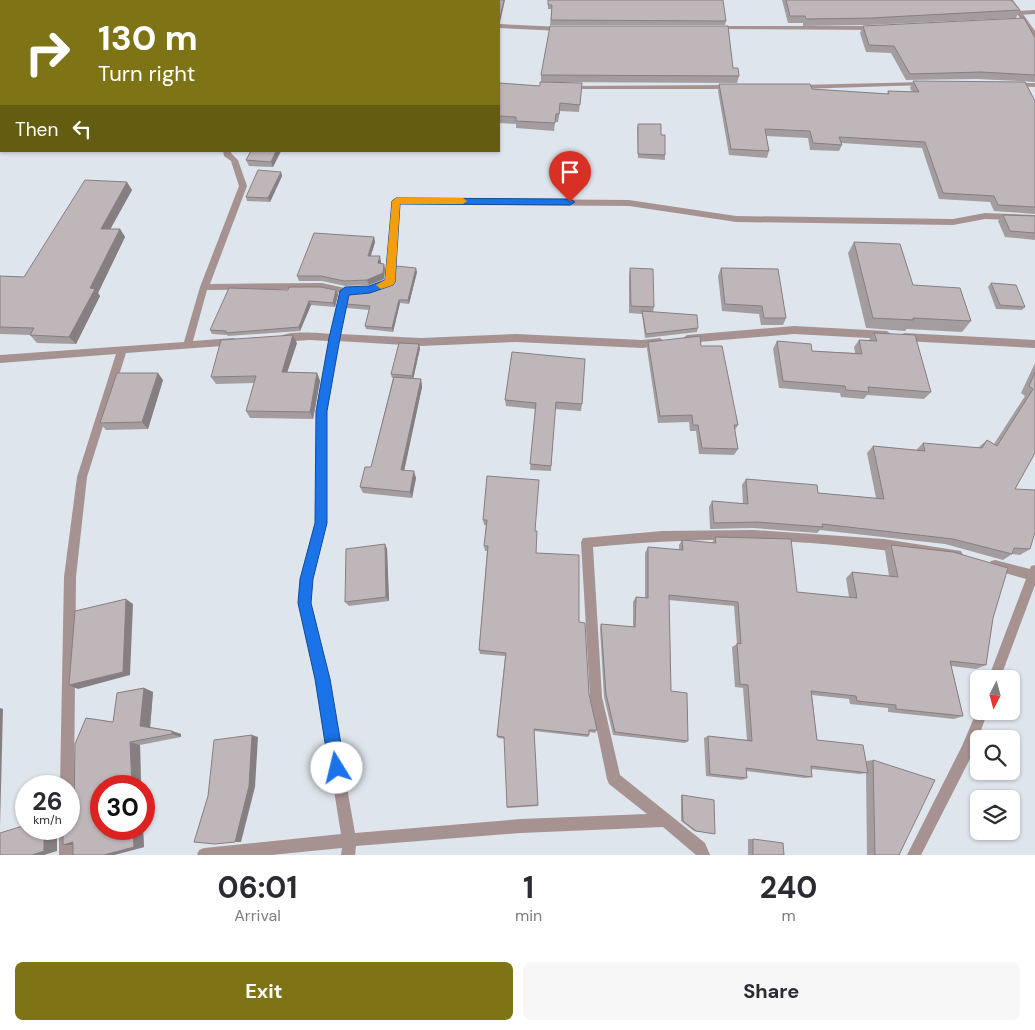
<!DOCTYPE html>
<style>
:root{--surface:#fff;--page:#f7f7f7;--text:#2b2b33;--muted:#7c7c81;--accent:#7e7315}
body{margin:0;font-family:"DM Sans",sans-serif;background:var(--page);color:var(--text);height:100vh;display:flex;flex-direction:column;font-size:19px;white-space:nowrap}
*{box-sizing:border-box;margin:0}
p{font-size:16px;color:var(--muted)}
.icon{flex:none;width:28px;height:28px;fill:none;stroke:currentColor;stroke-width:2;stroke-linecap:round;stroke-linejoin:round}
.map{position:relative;height:855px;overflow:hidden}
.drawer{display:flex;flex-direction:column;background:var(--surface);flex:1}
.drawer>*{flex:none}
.banner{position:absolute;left:0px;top:0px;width:500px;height:152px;box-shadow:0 1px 4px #0004;background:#7e7315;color:#fff;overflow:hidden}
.needle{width:32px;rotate:186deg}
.controls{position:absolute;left:970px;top:670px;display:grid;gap:10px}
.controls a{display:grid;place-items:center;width:50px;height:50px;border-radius:8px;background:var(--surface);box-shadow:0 1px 4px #0004;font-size:25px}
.speed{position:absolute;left:15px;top:775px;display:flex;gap:10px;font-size:25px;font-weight:700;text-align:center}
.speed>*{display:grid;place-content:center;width:65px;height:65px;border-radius:50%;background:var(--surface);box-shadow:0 1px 4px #0004;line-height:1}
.speed small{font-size:12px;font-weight:400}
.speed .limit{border:8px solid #d22;background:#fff;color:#111}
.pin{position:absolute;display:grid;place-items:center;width:42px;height:42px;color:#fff;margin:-51px -21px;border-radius:50% 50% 50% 0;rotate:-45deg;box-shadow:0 0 5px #0007}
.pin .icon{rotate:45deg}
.me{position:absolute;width:55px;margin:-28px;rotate:351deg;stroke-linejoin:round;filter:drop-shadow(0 0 4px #0008)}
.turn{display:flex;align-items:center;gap:18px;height:105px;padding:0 15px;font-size:22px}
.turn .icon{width:65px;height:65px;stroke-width:2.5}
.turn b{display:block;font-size:35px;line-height:42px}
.then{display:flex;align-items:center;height:48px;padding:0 15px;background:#0003;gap:10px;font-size:19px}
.eta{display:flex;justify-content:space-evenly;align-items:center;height:85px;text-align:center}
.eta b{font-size:30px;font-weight:700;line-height:35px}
.button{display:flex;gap:10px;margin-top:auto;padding:10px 15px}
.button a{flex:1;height:58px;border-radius:8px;background:var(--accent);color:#fff;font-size:20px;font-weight:700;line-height:58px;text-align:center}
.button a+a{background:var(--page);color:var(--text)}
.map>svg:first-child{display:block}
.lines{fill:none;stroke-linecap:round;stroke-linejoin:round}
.minor{fill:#a69291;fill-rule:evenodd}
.tertiary{fill:#a69291;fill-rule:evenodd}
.wall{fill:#a49da0}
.shaded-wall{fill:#867f82}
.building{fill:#bfb6ba;stroke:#867f82}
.route{fill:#1a73e8;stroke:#114b97}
.slow{fill:#f59e0b}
</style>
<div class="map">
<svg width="1035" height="855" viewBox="0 0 1035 855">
<rect width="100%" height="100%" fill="#dee5ec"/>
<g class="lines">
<g class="minor">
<rect x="0" y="8" width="1" height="4"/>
<polygon points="1035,10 1035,14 1018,15 1015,13 1018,11"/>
<polygon points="499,24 561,27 564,29 561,31 499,28"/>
<polygon points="715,26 876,26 879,28 876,30 713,29 713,27"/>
<polygon points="924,82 927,84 926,85 799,89 796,87 799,85"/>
<polygon points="1014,83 1035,83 1035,87 1012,86 1011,85"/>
<polygon points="569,86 732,85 735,87 732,89 567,89 566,88"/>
<path d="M223,151H231V153L238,160L247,186L210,284L322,283L345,288L369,287L386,280L392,201L396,198L629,200L736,216L953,219L985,213L1035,215V221L985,219L953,225L736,222L629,206L400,204L394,282L393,284L370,293L349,294L339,334L421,338L516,334L642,340L660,338L665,342L660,346L642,348L516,342L421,346L338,341L327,411L326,523L312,579L311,603L328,679L355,833L521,819L647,814L609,784L607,779L590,697L581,542L583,538L662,531L753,530L884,539L961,551L963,555L961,559L957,560C889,550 821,542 753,540C699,539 646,542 593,547L602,697L620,775L705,843L710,855H696L663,827L521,833L356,846L355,855H341L342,848L271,855H197L199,850L204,848L341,834L316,679L299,603L300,579L316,523L317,411L329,341L309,340L283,342L278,338C286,330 319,333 330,334L340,293L322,289L207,290L193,341L233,338L236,339L238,342L236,345L126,353L87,477L76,577L74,786L72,791L69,792V786H60L64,577L77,477L116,354L0,363V355L184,342L200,287L239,186L231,161L224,156Z"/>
<polygon points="794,326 887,331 892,335 887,339 794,334 687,343 682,339 687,335"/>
<polygon points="904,333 1035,340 1035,348 904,341 899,337"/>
<polygon points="995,560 1030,569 1031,566 1035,565 1035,585 1000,679 988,679 1026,579 991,569 989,565 991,561"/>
<polygon points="979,706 979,711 988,711 972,755 921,855 907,855 962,746"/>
<polygon points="69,823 73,829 73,855 59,855 59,829 69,829"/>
</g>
<polygon class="tertiary" points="1007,0 1013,0 1035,31 1035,37 1033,36"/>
</g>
<g class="wall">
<polygon points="782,0 1011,0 1020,10 1016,18 868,25 803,26 803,23 788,23"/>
<polygon points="548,5 726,21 725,25 550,25 552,9 548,9"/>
<rect x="0" y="26" width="1" height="55"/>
<polygon points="863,26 1035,38 1035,82 977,79 906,80 891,53 866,52 860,33"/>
<polygon points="733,68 739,76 737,83 541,82 541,75"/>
<polygon points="913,81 1035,101 1035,214 994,211 990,202 939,199 922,148 841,143 842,145 839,151 810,150 808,138 766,136 769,151 767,158 729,155 718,91 719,84 887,94 888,91 912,92 910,88"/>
<polygon points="499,83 540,86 582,83 579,112 560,111 558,122 555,122 554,131 516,128 516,124 499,123"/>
<rect x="0" y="106" width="1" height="31"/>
<polygon points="638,124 661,135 665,155 665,160 638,158 637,128"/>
<polygon points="251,151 281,151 273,167 249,166 246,160"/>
<polygon points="281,172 282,176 270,202 247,201 246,197"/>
<polygon points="132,190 110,229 120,229 125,237 98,293 100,296 76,344 37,343 30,335 0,334 0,276 24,277"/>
<polygon points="1003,215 1035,216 1035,240 1005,237 998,221"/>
<polygon points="374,237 375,242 371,256 381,262 381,263 385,269 384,279 369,285 345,286 322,281 299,281 297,276"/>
<polygon points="854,242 913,285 971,321 962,332 907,329 905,331 866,328 848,253"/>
<polygon points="630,268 654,307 653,312 698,328 697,332 645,338 642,314 629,313 629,276"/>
<polygon points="721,268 786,318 783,325 761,325 759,314 722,311 718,276"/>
<polygon points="417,272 409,304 400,303 393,332 366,329 365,326 369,310 347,308 346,304 370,291"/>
<polygon points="991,283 1025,307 1022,310 996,309 988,287"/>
<polygon points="288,290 336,290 338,294 335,307 311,305 300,331 228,336 227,335 212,334 210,330"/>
<polygon points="874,333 931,392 924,399 867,395 864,399 841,397 840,393 779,388 773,349 777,341 812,351 855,353 854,347 859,340 869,340"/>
<polygon points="648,342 701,346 738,425 735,430 738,449 734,455 699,454 696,431 690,431 689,422 658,423 647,349"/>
<polygon points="297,343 287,372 317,373 320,381 313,419 250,418 246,411 254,383 216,384 211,377"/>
<polygon points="420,348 413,379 421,379 422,387 404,471 416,478 412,498 363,493 360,487 371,467 393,378 392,378 391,374"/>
<polygon points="512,352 582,404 581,411 555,409 551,471 530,470 535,409 506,406 505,400"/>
<polygon points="1035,363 1035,453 1015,489 1030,549 1020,555 1012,554 1003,560 945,544 820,530 817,533 753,528 710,529 709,507 712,501 743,504 742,485 746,479 818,493 876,498 867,453 873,446 916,450 923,443 978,448 987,440 994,444 1025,396 1021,393"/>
<polygon points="163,380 148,429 106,430 100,423"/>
<polygon points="487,476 535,531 536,553 579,622 589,694 597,730 595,733 589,732 589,735 588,737 534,731 538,806 507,808 505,739 498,738 497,736 505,656 480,654 479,650 487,551 485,551 484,546 486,525 484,525 483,520"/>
<polygon points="715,537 797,592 849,597 846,578 852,572 889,576 885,551 891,545 993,618 986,665 976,669 951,666 963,716 954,719 888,712 888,708 850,704 849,699 812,695 817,740 866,761 873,760 899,855 867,855 866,773 860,774 811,769 812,777 805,778 746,771 747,778 742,780 706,776 704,738 708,736 747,740 743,688 735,687 732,647 737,644 734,606 669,600 671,691 688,741 685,743 613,735 604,697 600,628 601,624 633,627 633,602 636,597 645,598 645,553 648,547 679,550 679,545 682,540 712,543"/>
<polygon points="385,544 387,549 389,601 349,606 345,602"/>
<polygon points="144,688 153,692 150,727 172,731 181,734 181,737 140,745 141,786 101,786 101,829 143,829 144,847 114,855 73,855 73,845 63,845 63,829 69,829 69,811 74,809 75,744 86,718 113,722 117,693"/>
<polygon points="681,795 682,795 715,834 694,831 681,821"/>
<polygon points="748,839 753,839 784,855 748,855"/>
</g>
<g class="shaded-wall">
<polygon points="504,0 505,0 500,22 499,23 499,19"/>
<polygon points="276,151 281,151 273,167 271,162"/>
<polygon points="281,172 282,176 270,202 268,198"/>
<polygon points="127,182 132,190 106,237 101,229"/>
<polygon points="120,229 125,237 98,293 100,296 76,344 69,337 90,288"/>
<polygon points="374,237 375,242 369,261 368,256"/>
<polygon points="380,256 381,262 379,269 378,263"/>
<polygon points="384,264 385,269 384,279 369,285 367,280"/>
<polygon points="416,268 417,272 409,304 408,300"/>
<polygon points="336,290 338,294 335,307 333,303"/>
<polygon points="399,300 400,303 393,332 392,328"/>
<polygon points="309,301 311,305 300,331 299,327"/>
<polygon points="293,335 297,343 285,379 282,372"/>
<polygon points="419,344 420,348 413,380 412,376"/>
<polygon points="158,373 163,380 148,429 142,422"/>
<polygon points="317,373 320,381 313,419 310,412"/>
<polygon points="421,379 422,387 403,476 401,470"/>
<polygon points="414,471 416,478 412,498 410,492"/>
<polygon points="385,544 387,549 389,601 386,597"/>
<polygon points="126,599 133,604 130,675 78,689 69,685"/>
<polygon points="144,688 153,692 150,729 140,726"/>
<polygon points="0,708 3,709 0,827"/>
<polygon points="172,731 181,734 181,737 172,734"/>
<polygon points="252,735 258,737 255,787 241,842 235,842"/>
<polygon points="130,742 140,745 141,786 132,786"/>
<polygon points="44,829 57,829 57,851 44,855 32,855"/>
<polygon points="133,829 143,829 144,847 114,855 104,855"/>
<polygon points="73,842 75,845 63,845"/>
</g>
<g class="building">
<polygon points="472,0 504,0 500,18 499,19 499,1 472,1"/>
<polygon points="548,0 723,0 726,21 551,20 552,5 548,5"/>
<polygon points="786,0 1011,0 1020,10 871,18 806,19 805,16 790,16"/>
<polygon points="1024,18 1035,38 1035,75 981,72 910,74 894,46 869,45 863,26"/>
<rect x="0" y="26" width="1" height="47"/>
<polygon points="550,26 728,26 733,68 738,68 739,76 541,75"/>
<polygon points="913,81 1025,82 1035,101 1035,207 998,205 994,196 943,193 925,142 839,137 842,145 813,143 810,131 765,129 769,151 731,149 719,84 810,84 812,89 889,94 888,91 919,92"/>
<polygon points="540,82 582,83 580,105 560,103 559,114 556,114 555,123 516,121 516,117 499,116 499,83 540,86"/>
<rect x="0" y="106" width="1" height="23"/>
<polygon points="638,124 661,124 661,135 665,135 665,155 638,154"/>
<polygon points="251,151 276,151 271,162 246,160"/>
<polygon points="258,170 281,172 268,198 246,197"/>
<polygon points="85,180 127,182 101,229 120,229 90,288 95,289 69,337 30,335 34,328 0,327 0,276 24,277"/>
<polygon points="1003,215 1035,216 1035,233 1010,231"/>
<polygon points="314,233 374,237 368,256 380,256 378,263 384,264 383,273 367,280 344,281 321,276 297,276"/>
<polygon points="854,242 900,244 913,285 960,288 971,321 913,318 913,320 873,318"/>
<polygon points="396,266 416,268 408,300 399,300 392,328 365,326 370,306 346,304 349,292 370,291 393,282"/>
<polygon points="630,268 653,269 654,307 631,306"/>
<polygon points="721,268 778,269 786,318 764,318 762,306 725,304"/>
<polygon points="991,283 1016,285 1025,307 1000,305"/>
<polygon points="289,287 320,287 336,290 333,303 309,301 299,327 226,333 226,331 210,330 229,288 288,290"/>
<polygon points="642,311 697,315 698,328 646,334"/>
<polygon points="874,333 915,335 931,392 868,387 869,392 846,390 845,386 783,381 777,341 811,344 812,351 862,354 859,340 877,341"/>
<polygon points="293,335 282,372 317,373 310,412 246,411 256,376 211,377 221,340"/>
<polygon points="700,336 701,346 722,346 738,425 734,425 738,449 702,448 698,425 693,425 692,415 660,416 648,342"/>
<polygon points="399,343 419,344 412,376 391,374"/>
<polygon points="512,352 585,359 582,404 556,402 551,466 530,464 536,403 505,400"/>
<polygon points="1035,372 1035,453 1015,489 1035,490 1035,532 1030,549 1014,548 1012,554 953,539 822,524 823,527 757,522 714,523 712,501 748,504 746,479 817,485 818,493 884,499 873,446 925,451 923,443 982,448 987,440 997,446 1033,389 1029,386"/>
<polygon points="117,373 158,373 142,422 100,423"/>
<polygon points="394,377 421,379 401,470 414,471 410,492 360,487 365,467 371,467"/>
<polygon points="487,476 539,480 535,531 537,531 536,553 579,555 579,622 585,623 589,694 597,730 589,730 589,735 534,729 538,805 507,807 504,737 497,736 506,653 479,650 488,546 484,546 487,520 483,520"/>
<polygon points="715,537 791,539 797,592 857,598 852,572 898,577 891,545 953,552 1008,568 993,618 986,665 950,661 963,716 896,709 896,705 857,701 856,696 811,691 817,740 863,745 868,773 811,766 812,777 746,768 747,778 710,774 708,736 752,741 748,685 740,684 737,643 741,644 738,602 669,595 671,691 687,693 688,741 615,732 606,694 601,624 635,627 636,597 648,598 648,547 683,550 682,540 716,543"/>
<polygon points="385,544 386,597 345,602 346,549"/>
<polygon points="126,599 123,672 69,685 75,611"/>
<polygon points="144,688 140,726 172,731 172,734 130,742 132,786 101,786 101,829 133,829 134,847 104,855 73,855 73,842 63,845 63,829 69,829 69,811 74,809 75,744 86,718 113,722 117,693"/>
<polygon points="252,735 249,786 235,842 215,844 194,842 208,796 214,740"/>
<polygon points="873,760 935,780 899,855 875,855"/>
<polygon points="682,795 714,800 715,834 696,831 683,821"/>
<polygon points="26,825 26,829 44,829 44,851 32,855 0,855 0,833"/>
<polygon points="753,839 783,843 784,855 753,855"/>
</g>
<polygon class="route" points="396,198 570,199 575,202 570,205 400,204 395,282 393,285 370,293 349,295 340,338 327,411 327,523 313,579 311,603 330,679 345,768 342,774 337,776 332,774 329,768 315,679 298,603 300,579 315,523 316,411 329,338 340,291 345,287 369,286 385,280 392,201"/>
<polygon class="slow" points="396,198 463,198 467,201 463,204 400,204 395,282 393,285 381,289 376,285 385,280 392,201"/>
</svg>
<div class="controls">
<a><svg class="needle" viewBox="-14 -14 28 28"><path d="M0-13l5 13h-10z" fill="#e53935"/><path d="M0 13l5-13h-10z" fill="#7c7c81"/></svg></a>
<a><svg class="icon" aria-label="search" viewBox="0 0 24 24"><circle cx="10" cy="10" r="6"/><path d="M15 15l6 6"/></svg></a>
<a><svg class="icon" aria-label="layers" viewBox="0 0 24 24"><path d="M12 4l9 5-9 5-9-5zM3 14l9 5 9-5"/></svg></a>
</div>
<div class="speed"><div>26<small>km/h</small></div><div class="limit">30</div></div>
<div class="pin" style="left:570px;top:202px;background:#d93025"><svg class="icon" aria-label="arrive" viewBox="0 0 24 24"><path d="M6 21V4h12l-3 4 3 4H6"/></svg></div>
<svg class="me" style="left:337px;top:768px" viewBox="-20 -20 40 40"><circle r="19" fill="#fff"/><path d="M0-13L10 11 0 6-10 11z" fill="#1a73e8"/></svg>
<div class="banner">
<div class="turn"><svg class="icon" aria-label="right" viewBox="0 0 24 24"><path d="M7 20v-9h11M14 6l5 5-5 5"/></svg><div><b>130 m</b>Turn right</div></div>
<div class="then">Then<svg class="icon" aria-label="left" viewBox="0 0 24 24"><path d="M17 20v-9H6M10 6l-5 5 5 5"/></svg></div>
</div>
</div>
<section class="drawer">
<div class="eta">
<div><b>06:01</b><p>Arrival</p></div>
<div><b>1</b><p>min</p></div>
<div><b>240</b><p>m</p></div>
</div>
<div class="button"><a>Exit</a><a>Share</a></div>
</section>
